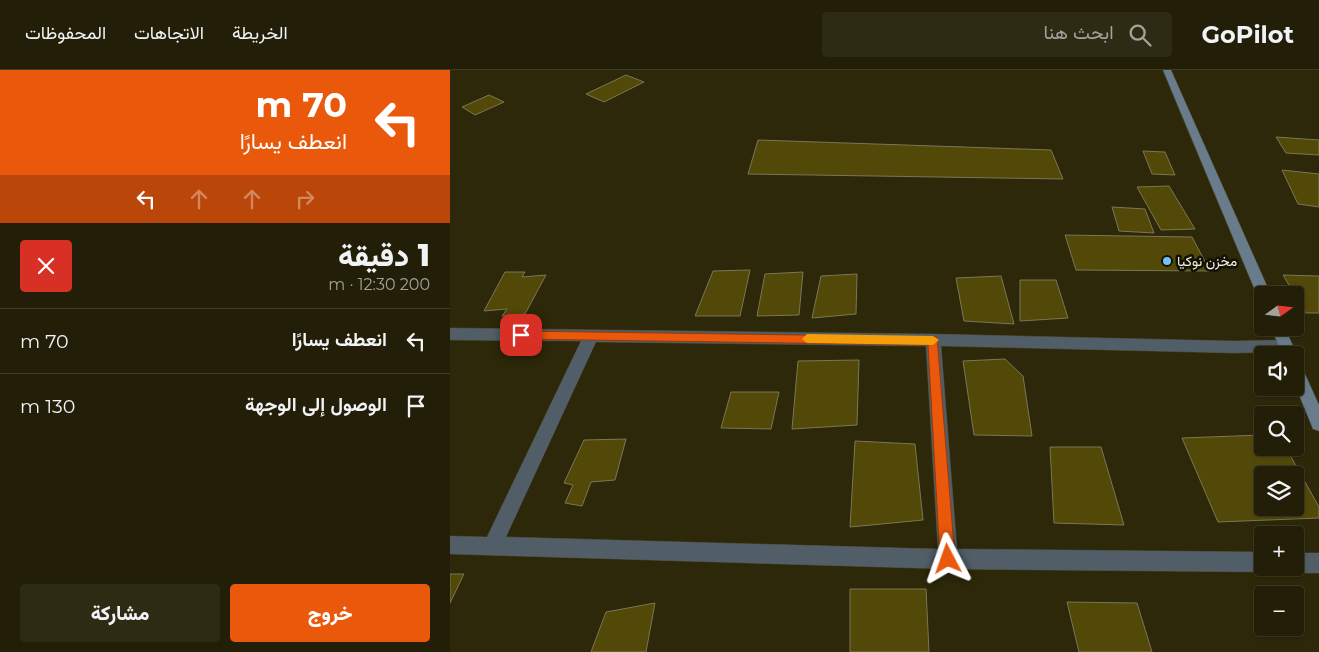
<!DOCTYPE html>
<html lang="ar">
<meta charset="utf-8">
<style>
:root{--surface:#221e07;--page:#2e2b15;--text:#f1f3f6;--muted:#a2a29b;--line:#3f3c28;--accent:#ea580c}
body{margin:0;font-family:Montserrat,Vazirmatn,sans-serif;background:var(--page);color:var(--text);direction:rtl;height:100vh;display:flex;flex-direction:column;font-size:19px;white-space:nowrap}
*{box-sizing:border-box;margin:0}
p{font-size:16px;color:var(--muted)}
.icon{flex:none;width:28px;height:28px;fill:none;stroke:currentColor;stroke-width:2;stroke-linecap:round;stroke-linejoin:round}
.map{position:relative;flex:1;overflow:hidden;direction:ltr}
.panel{display:flex;flex-direction:column;background:var(--surface);width:450px}
.panel>*{flex:none}
.guide{background:#ea580c;color:#fff;overflow:hidden}
.needle{width:32px;rotate:75deg}
.tools{position:absolute;left:804px;top:216px;display:grid;gap:10px}
.tools a{display:grid;place-items:center;width:50px;height:50px;border-radius:5px;background:var(--surface);box-shadow:0 1px 4px #0004,0 0 0 1px var(--line);font-size:25px}
.pin{position:absolute;display:grid;place-items:center;width:42px;height:42px;color:#fff;margin:-21px;border-radius:10px;box-shadow:0 2px 8px #0006}
.me{position:absolute;width:55px;margin:-28px;rotate:356deg;stroke-linejoin:round;filter:drop-shadow(0 0 4px #0008)}
.turn{display:flex;align-items:center;gap:18px;height:105px;padding:0 20px;font-size:22px}
.turn .icon{width:65px;height:65px;stroke-width:2.5}
.turn b{display:block;font-size:35px;line-height:42px}
.lanes{display:flex;align-items:center;height:48px;padding:0 20px;background:#0003;justify-content:center;gap:25px;direction:ltr}
.lanes .off{opacity:.35}
.round{display:grid;place-items:center;flex:none;width:52px;height:52px;border-radius:5px;background:var(--page)}
.overview{display:flex;align-items:center;justify-content:space-between;height:85px;padding:0 20px}
h1{font-size:30px;font-weight:800;line-height:38px}
.cta{display:flex;gap:10px;margin-top:auto;padding:10px 20px}
.cta a{flex:1;height:58px;border-radius:5px;background:var(--accent);color:#fff;font-size:20px;font-weight:800;line-height:58px;text-align:center}
.cta a+a{background:var(--page);color:var(--text)}
ul{padding:0;list-style:none}
li{display:flex;align-items:center;gap:15px;height:65px;padding:0 20px;border-top:1px solid var(--line)}
li div{flex:1}
li b{display:block;font-size:19px}
li em{font-style:normal}
header{display:flex;align-items:center;gap:30px;box-sizing:border-box;height:70px;padding:0 25px;background:var(--surface);border-bottom:1px solid var(--line)}
header strong{font-size:24px}
nav{display:flex;gap:28px;margin-inline-start:auto;font-size:18px}
.search{width:350px;height:45px;background:var(--page);display:flex;align-items:center;gap:12px;box-sizing:border-box;padding:0 18px;border-radius:5px;color:var(--muted);font-size:19px}
main{display:flex;flex:1;min-height:0}
.map>svg:first-child{display:block}
.building{fill:#524909;stroke:#7b7655;fill-rule:evenodd}
.lines{fill:none;stroke-linecap:round;stroke-linejoin:round}
.street-casing{stroke:#494427;stroke-width:1}
.secondary-casing{stroke:#494427;stroke-width:1}
.street{fill:#525e67;fill-rule:evenodd}
.secondary{fill:#697c8b;fill-rule:evenodd}
.route{fill:#ea580c;stroke:#983908}
.slow{fill:#f59e0b}
.poi-dot{fill:#77c0f7;stroke:#131105;stroke-width:2}
.labels{text-anchor:middle;stroke-width:5;stroke-linejoin:round;paint-order:stroke}
.poi-label{font-size:14px;fill:#f4f1df;stroke:#131105;text-anchor:start}
</style>
<header>
<strong>GoPilot</strong>
<div class="search"><svg class="icon" aria-label="search" viewBox="0 0 24 24"><circle cx="10" cy="10" r="6"/><path d="M15 15l6 6"/></svg>ابحث هنا</div>
<nav><a>الخريطة</a><a>الاتجاهات</a><a>المحفوظات</a></nav>
</header>
<main>
<div class="map">
<svg width="869" height="582" viewBox="0 0 869 582">
<rect width="100%" height="100%" fill="#2d2809"/>
<g class="building">
<polygon points="176,5 194,12 154,32 136,24"/>
<polygon points="39,25 54,32 25,45 12,37"/>
<polygon points="826,67 869,70 869,85 836,83"/>
<polygon points="308,70 601,80 613,109 298,104"/>
<polygon points="693,81 715,82 725,105 702,104"/>
<polygon points="832,100 869,104 869,137 848,134"/>
<polygon points="719,116 745,159 711,160 687,117"/>
<polygon points="662,137 695,139 704,163 669,161"/>
<polygon points="615,165 742,167 760,201 626,200"/>
<polygon points="300,200 290,246 245,246 263,201"/>
<polygon points="55,202 75,202 72,207 96,205 75,244 52,246 57,239 34,241"/>
<polygon points="353,202 349,245 307,246 315,204"/>
<polygon points="407,204 406,244 362,248 371,206"/>
<polygon points="833,205 869,206 869,243 856,243"/>
<polygon points="551,206 564,254 514,251 506,208"/>
<polygon points="570,210 606,210 618,248 570,251"/>
<polygon points="555,289 573,306 582,366 524,365 513,291"/>
<polygon points="409,290 407,355 342,359 348,291"/>
<polygon points="281,322 329,322 321,359 271,358"/>
<path d="M812,365V378H836L869,437V448L768,452L732,368ZM812,405H845V438H812Z"/>
<polygon points="176,369 165,410 141,412 132,436 115,433 123,415 114,413 134,370"/>
<polygon points="405,371 465,374 473,450 400,457"/>
<polygon points="600,377 651,377 674,455 604,453"/>
<polygon points="0,504 14,504 0,533"/>
<polygon points="400,519 476,519 479,582 400,582"/>
<polygon points="617,532 687,533 702,582 629,582"/>
<polygon points="205,533 196,582 141,582 156,542"/>
</g>
<g class="lines">
<g class="street-casing">
<g id="street">
<path d="M0,258L483,264L784,271L836,270L841,272L843,276L841,280L836,282L784,283L491,276L507,479L812,482V498H819L812,502L498,499L0,484V466L37,467L131,271L0,270ZM146,272L476,276L488,479L56,467Z"/>
<polygon points="845,483 869,483 869,503 845,503 838,500 837,498 845,498"/>
</g>
</g>
<g class="secondary-casing">
<g id="secondary">
<polygon points="713,0 721,0 821,225 812,225 812,230 807,225"/>
<polygon points="821,258 835,258 847,285 845,289 845,285 833,285"/>
<polygon points="845,291 850,293 869,335 869,361 863,359 845,315"/>
</g>
</g>
<use href="#street" class="street"/>
<use href="#secondary" class="secondary"/>
</g>
<polygon class="route" points="71,261 487,267 505,489 503,494 498,496 493,494 490,489 478,275 71,269 65,265"/>
<polygon class="slow" points="357,264 483,266 489,270 483,275 357,273 352,269"/>
<circle class="poi-dot" cx="717" cy="191" r="5"/>
<g class="labels">
<g class="poi-label">
<text x="727" y="196">مخزن نوكيا</text>
</g>
</g>
</svg>
<div class="tools">
<a><svg class="needle" viewBox="-14 -14 28 28"><path d="M0-13l5 13h-10z" fill="#e53935"/><path d="M0 13l5-13h-10z" fill="#a2a29b"/></svg></a>
<a><svg class="icon" aria-label="sound" viewBox="0 0 24 24"><path d="M4 9h4l5-4v14l-5-4H4zM17 9q2 3 0 6"/></svg></a>
<a><svg class="icon" aria-label="search" viewBox="0 0 24 24"><circle cx="10" cy="10" r="6"/><path d="M15 15l6 6"/></svg></a>
<a><svg class="icon" aria-label="layers" viewBox="0 0 24 24"><path d="M12 4l9 5-9 5-9-5zM3 14l9 5 9-5"/></svg></a>
<a>+</a>
<a>−</a>
</div>
<div class="pin" style="left:71px;top:265px;background:#d93025"><svg class="icon" aria-label="arrive" viewBox="0 0 24 24"><path d="M6 21V4h12l-3 4 3 4H6"/></svg></div>
<svg class="me" style="left:498px;top:489px" viewBox="-20 -20 40 40"><path d="M0-17L14 15 0 8-14 15z" fill="#ea580c" stroke="#fff" stroke-width="4"/></svg>
</div>
<section class="panel">
<div class="guide">
<div class="turn"><svg class="icon" aria-label="left" viewBox="0 0 24 24"><path d="M17 20v-9H6M10 6l-5 5 5 5"/></svg><div><b>70 m</b>انعطف يسارًا</div></div>
<div class="lanes"><svg class="icon" aria-label="left" viewBox="0 0 24 24"><path d="M17 20v-9H6M10 6l-5 5 5 5"/></svg><svg class="icon off" aria-label="ahead" viewBox="0 0 24 24"><path d="M12 20V5M6 11l6-6 6 6"/></svg><svg class="icon off" aria-label="ahead" viewBox="0 0 24 24"><path d="M12 20V5M6 11l6-6 6 6"/></svg><svg class="icon off" aria-label="right" viewBox="0 0 24 24"><path d="M7 20v-9h11M14 6l5 5-5 5"/></svg></div>
</div>
<div class="overview"><div><h1>1 دقيقة</h1><p>200 m · 12:30</p></div><a class="round" style="background:#d93025;color:#fff"><svg class="icon" aria-label="close" viewBox="0 0 24 24"><path d="M6 6l12 12M18 6L6 18"/></svg></a></div>
<ul>
<li><svg class="icon" aria-label="left" viewBox="0 0 24 24"><path d="M17 20v-9H6M10 6l-5 5 5 5"/></svg><div><b>انعطف يسارًا</b></div><em>70 m</em></li>
<li><svg class="icon" aria-label="arrive" viewBox="0 0 24 24"><path d="M6 21V4h12l-3 4 3 4H6"/></svg><div><b>الوصول إلى الوجهة</b></div><em>130 m</em></li>
</ul>
<div class="cta"><a>خروج</a><a>مشاركة</a></div>
</section>
</main>
